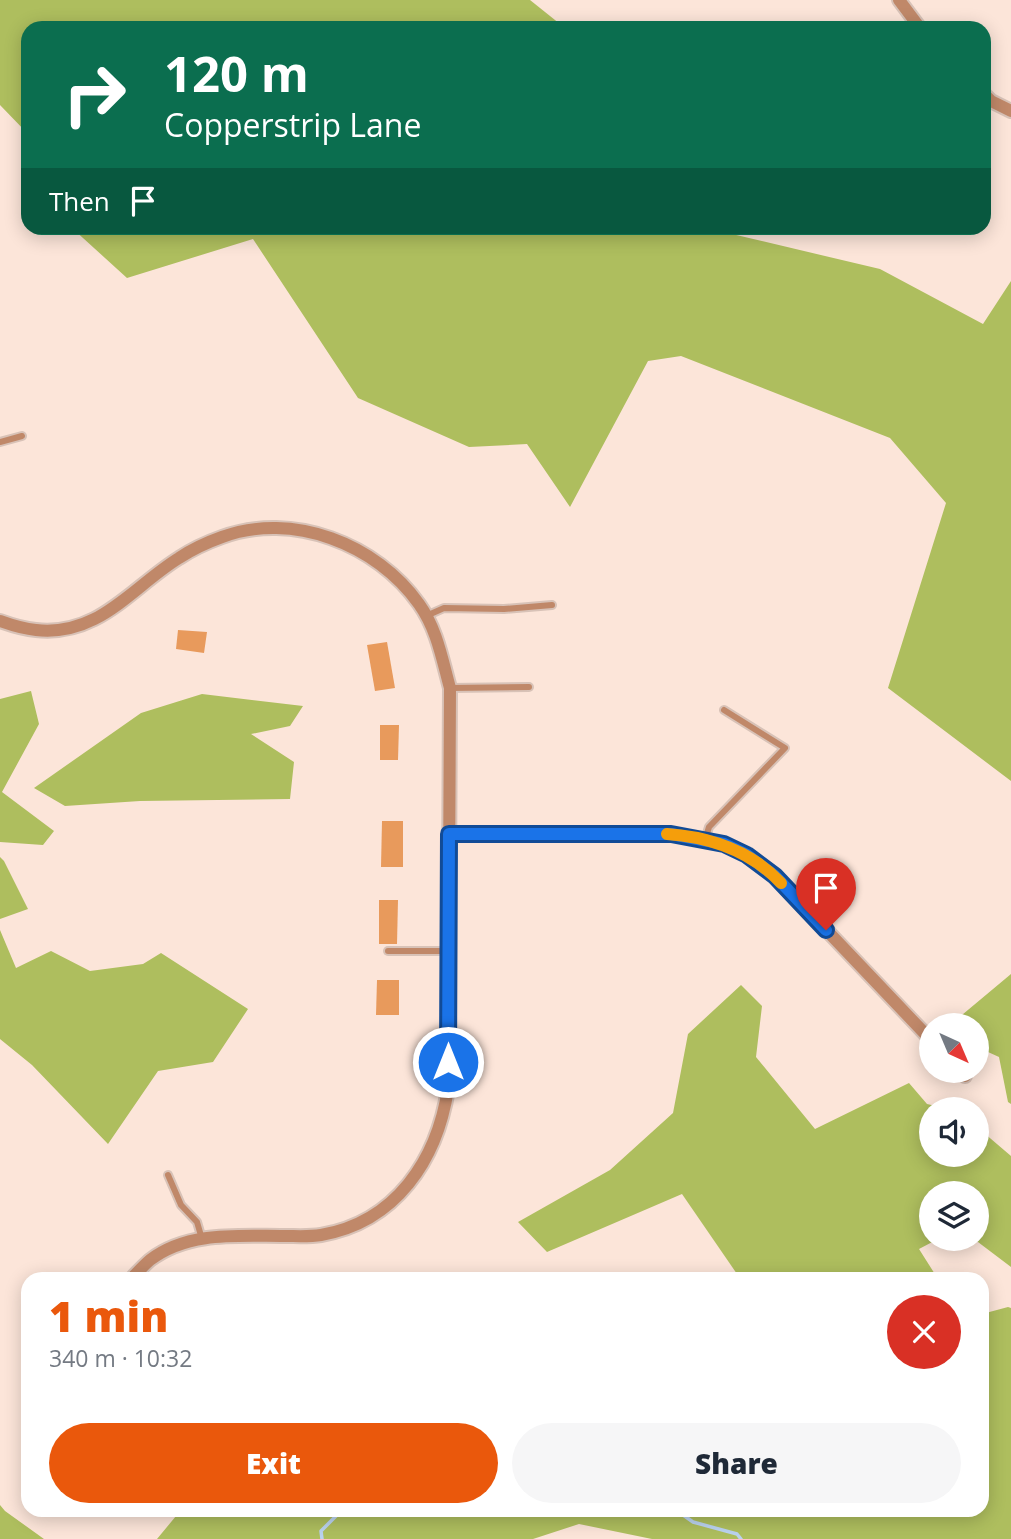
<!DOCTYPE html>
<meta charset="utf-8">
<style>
:root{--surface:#fff;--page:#f6f6f7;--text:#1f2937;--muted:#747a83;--accent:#ea580c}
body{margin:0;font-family:"Open Sans",sans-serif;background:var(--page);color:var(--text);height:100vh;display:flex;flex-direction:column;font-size:26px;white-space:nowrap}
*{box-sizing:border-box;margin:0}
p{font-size:23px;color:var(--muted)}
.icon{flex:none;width:38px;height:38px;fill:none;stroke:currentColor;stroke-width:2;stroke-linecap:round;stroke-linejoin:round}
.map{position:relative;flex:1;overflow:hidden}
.panel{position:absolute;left:21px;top:1272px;width:968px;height:245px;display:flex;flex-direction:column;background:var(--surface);border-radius:21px;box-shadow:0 4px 18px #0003}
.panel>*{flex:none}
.hud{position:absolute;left:21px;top:21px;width:970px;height:214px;border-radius:21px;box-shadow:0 4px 18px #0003;background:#0b6e4f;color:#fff;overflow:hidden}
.needle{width:46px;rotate:136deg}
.controls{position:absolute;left:919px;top:1013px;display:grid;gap:14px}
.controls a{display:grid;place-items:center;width:70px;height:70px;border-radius:50%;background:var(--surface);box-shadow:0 4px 18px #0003;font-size:35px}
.pin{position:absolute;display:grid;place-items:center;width:60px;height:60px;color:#fff;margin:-72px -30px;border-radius:50% 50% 50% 0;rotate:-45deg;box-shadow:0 0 7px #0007}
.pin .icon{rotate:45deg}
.me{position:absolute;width:77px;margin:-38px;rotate:0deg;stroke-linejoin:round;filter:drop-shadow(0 0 5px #0008)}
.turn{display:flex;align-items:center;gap:24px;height:147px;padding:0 28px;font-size:32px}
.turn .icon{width:91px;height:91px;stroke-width:2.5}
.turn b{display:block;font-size:49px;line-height:60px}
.then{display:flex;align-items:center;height:66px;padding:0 28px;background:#0003;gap:14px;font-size:26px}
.round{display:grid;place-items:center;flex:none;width:74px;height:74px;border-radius:37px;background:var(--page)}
.summary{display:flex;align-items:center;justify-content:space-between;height:119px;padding:0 28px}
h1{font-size:42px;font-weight:800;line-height:52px;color:var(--accent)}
.action{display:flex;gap:14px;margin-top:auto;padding:14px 28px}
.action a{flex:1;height:80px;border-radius:42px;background:var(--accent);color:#fff;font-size:28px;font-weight:800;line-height:80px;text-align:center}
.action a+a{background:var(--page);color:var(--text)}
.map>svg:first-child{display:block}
.forest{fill:#aebe5e}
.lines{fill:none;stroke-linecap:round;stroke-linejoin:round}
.stream{stroke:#bbd3f0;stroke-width:3.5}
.building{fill:#e89a5c}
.lane-casing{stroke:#d8c2b7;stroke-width:10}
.street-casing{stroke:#d8c2b7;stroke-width:16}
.lane{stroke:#c08869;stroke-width:6}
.street{stroke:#c08869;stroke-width:12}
.route-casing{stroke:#114b97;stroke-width:18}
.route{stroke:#1a73e8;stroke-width:12}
.slow{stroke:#f59e0b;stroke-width:12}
</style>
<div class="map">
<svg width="1011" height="1539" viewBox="0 0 1011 1539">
<rect width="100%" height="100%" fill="#fce5d9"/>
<g class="forest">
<polygon points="0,0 530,0 565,28 28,28 28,134 0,105"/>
<polygon points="72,228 726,228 732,234 880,269 983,324 1011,281 1011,781 888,688 946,503 890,438 681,356 648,361 570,507 527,444 469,447 358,398 253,239 127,278"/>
<polygon points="31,691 39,724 2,792 54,831 43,845 0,842 0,699"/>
<polygon points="202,694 303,706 290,726 251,734 294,762 290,799 140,801 65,806 34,788 141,713"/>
<polygon points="0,857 4,861 28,909 0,919"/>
<polygon points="0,930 16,968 51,951 90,971 143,964 161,953 248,1009 213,1062 158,1071 108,1144 32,1065 0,1039"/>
<polygon points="1011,974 1011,1104 1008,1102 999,1057 977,1047 976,1026 950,1025"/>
<polygon points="741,985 762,1006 756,1057 815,1129 909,1083 927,1104 949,1109 931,1110 931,1155 976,1155 977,1127 1011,1156 1011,1267 974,1239 976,1239 976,1194 931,1194 931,1239 938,1239 919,1249 938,1279 722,1279 737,1274 682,1194 547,1252 518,1222 610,1170 673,1113 688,1034"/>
<polygon points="1008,1307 1011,1308 1011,1539 652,1539 579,1524 533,1539 157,1539 181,1510 982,1510 982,1314"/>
<polygon points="0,1505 5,1511 44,1539 0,1539"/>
</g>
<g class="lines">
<g class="stream">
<polyline points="676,1510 693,1522 737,1534 741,1539"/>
<polyline points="322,1539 321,1531 337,1515 355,1510"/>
</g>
</g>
<g class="building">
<polygon points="178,630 207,632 204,653 176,649"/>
<polygon points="387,642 395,688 375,691 367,645"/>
<polygon points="380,725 399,725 398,760 380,760"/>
<polygon points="382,821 403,821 403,867 381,867"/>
<polygon points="379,900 398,900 397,944 379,944"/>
<polygon points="377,980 399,980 399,1015 376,1015"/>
</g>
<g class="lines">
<g class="lane-casing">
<g id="lane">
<polyline points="0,442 22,436"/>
<polyline points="426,616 444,608 504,609 552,605"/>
<polyline points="450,688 529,687"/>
<polyline points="705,840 709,827 785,748 724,710"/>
<polyline points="388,951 449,951"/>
<polyline points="168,1175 181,1205 197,1222 202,1239"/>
</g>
</g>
<g class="street-casing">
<g id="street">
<polyline points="899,0 920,28"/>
<polyline points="984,94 991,101 1011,111"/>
<path d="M0,621C11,625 24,629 36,630C99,637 132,587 179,558C191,550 208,542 222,537C292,511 377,544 419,604C437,629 442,659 450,688L448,1089C437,1160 396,1222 321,1235C309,1237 296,1236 284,1236C238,1236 188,1231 150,1260C143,1266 137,1273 131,1279"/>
<polyline points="449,834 671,834 724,844 747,855 775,876 931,1040"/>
<polyline points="960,1071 965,1076"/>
</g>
</g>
<use href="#lane" class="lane"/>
<use href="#street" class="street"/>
</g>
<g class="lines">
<g class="route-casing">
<polyline id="route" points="448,1062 449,834 671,834 724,844 747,855 775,876 826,930"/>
</g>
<use href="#route" class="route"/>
<path class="slow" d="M667,834C710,837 751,851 781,883"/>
</g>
</svg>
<div class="controls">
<a><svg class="needle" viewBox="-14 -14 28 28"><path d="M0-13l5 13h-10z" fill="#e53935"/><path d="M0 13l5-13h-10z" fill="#747a83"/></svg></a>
<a><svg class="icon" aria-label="sound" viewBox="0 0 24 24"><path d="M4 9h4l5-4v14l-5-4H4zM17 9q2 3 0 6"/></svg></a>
<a><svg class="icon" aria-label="layers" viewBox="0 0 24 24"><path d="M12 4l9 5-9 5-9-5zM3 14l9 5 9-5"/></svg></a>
</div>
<div class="pin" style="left:826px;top:930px;background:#d93025"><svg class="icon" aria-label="arrive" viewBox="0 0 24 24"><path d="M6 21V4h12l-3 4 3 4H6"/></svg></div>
<svg class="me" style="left:448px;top:1062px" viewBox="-20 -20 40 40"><circle r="17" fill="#1a73e8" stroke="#fff" stroke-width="3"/><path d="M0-11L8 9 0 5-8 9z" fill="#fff"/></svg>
<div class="hud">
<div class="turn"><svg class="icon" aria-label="right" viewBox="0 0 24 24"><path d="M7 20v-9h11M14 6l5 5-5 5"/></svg><div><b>120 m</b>Copperstrip Lane</div></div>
<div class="then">Then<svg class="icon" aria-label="arrive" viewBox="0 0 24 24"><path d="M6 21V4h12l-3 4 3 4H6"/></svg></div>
</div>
<section class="panel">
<div class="summary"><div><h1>1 min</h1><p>340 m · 10:32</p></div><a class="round" style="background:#d93025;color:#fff"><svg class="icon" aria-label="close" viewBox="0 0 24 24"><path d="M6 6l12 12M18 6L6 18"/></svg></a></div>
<div class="action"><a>Exit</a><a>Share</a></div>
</section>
</div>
